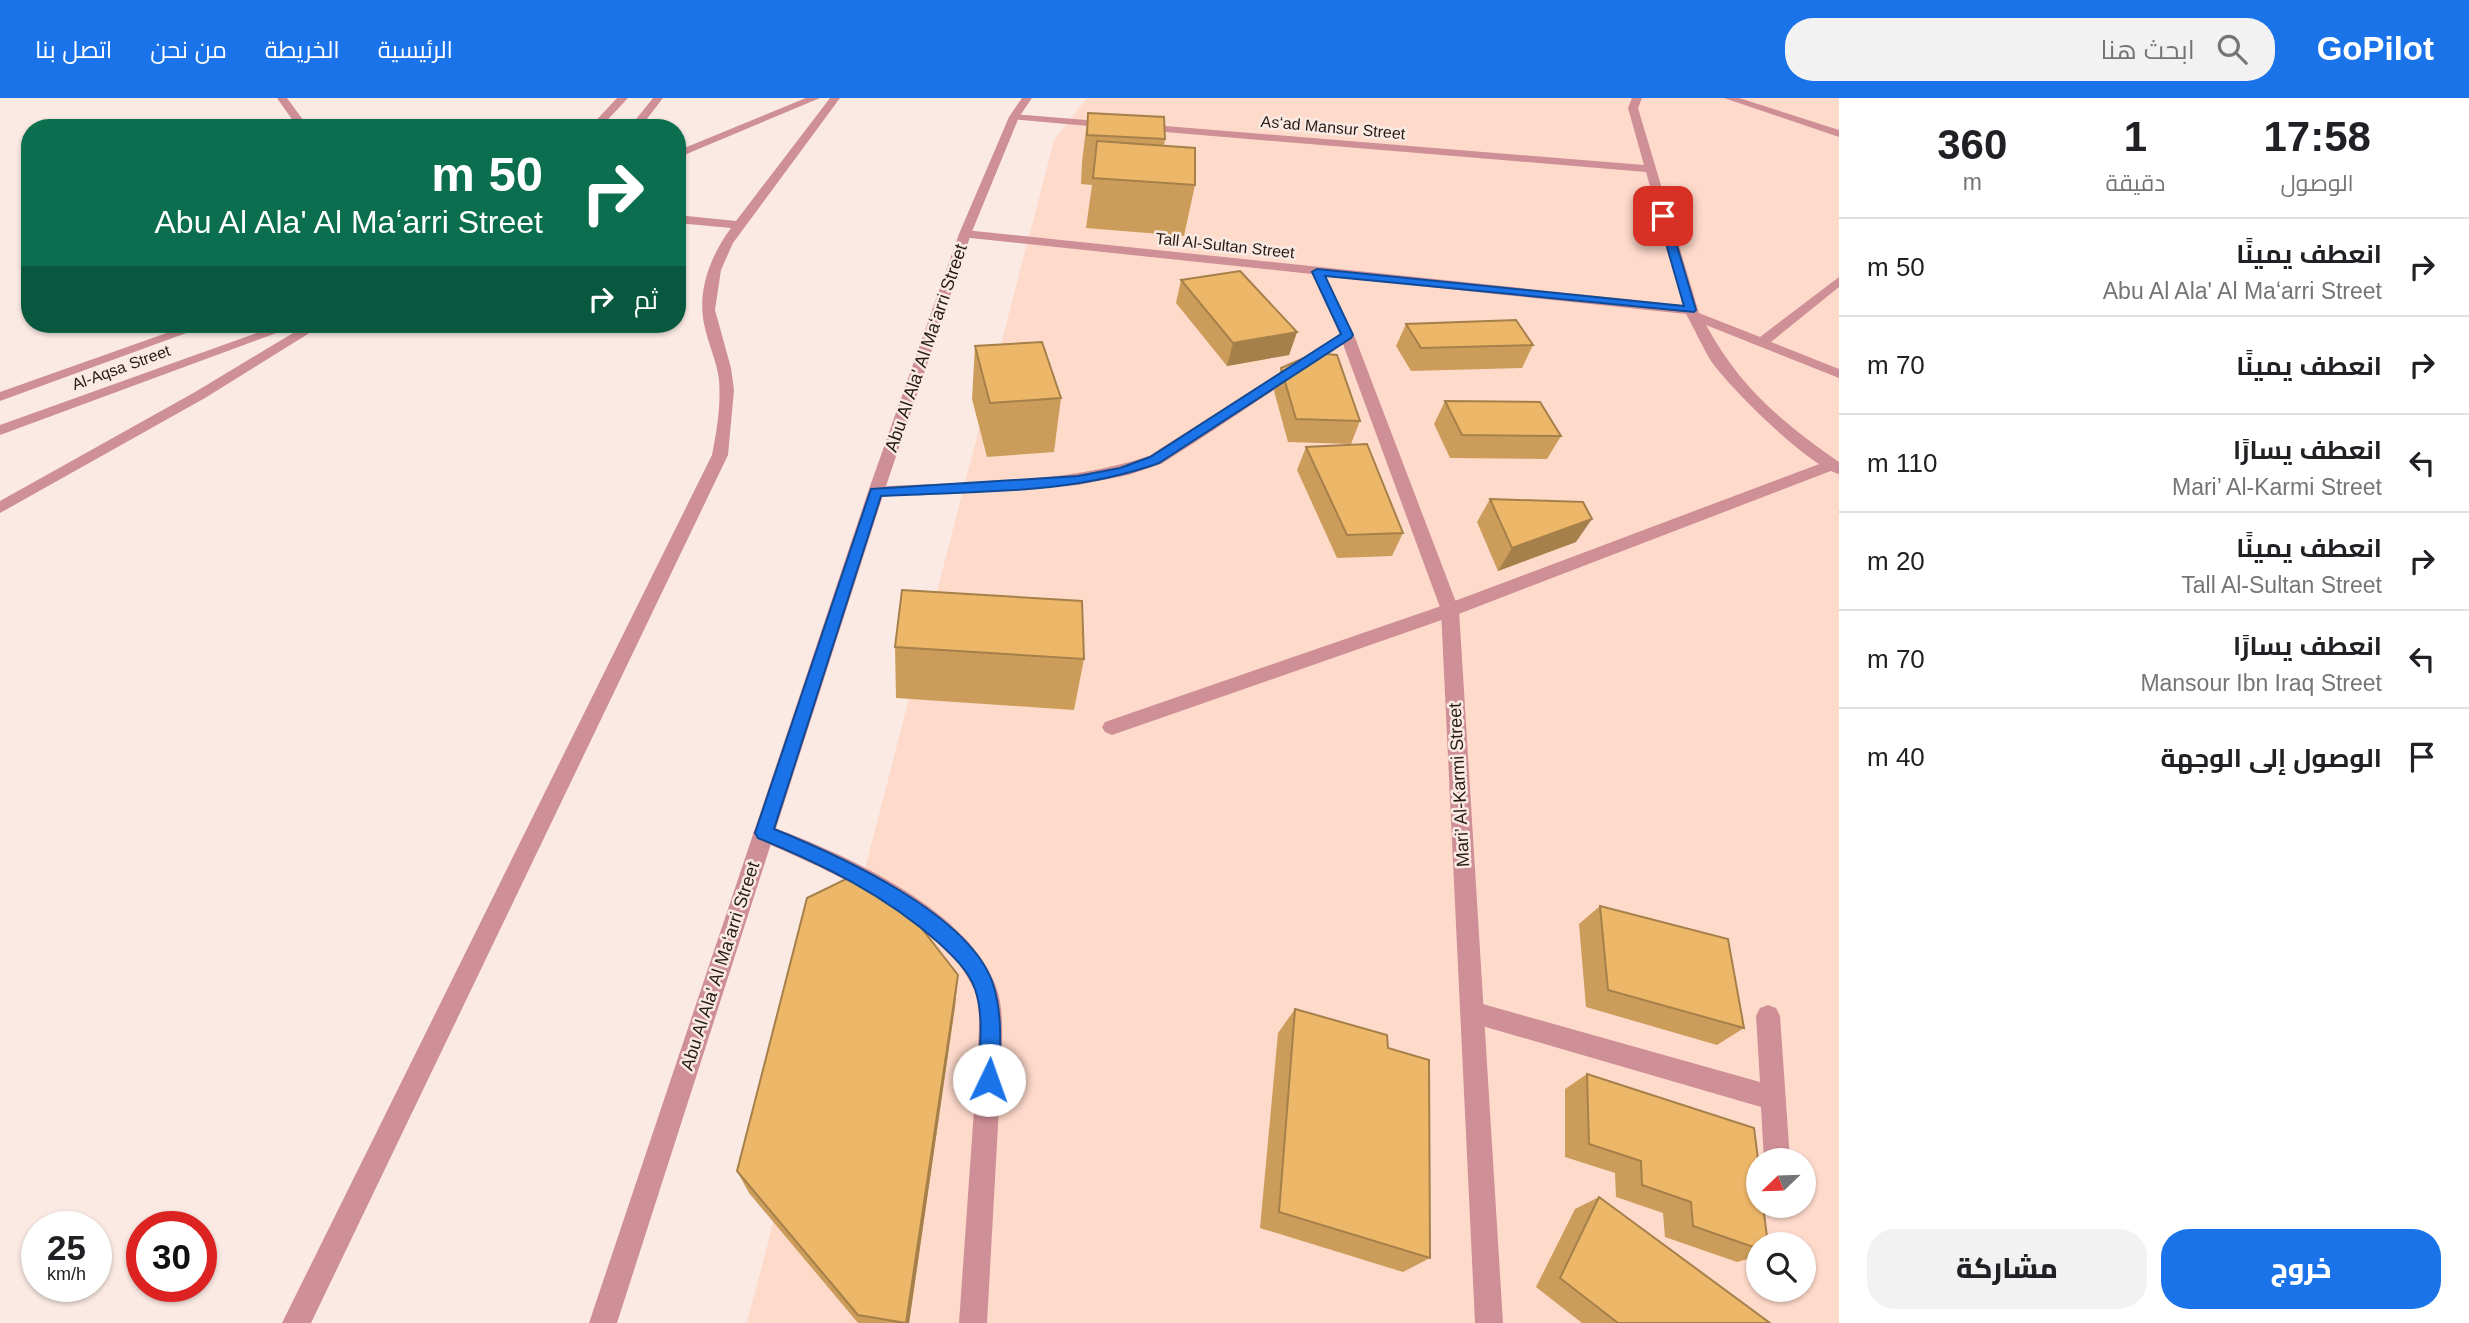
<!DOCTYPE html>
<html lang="ar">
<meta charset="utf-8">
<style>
:root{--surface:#fff;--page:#f2f2f2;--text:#202124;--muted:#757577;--line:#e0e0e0;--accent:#1a73e8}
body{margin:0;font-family:Helvetica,Cairo,sans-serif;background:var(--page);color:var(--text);direction:rtl;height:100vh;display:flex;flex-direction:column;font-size:26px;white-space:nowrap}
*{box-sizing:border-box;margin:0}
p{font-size:23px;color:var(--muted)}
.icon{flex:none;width:38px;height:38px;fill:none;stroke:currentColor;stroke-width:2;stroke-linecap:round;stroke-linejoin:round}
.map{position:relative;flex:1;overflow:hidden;direction:ltr}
.drawer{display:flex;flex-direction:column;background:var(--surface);width:630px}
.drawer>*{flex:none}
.guide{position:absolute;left:21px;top:21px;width:665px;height:214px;border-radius:28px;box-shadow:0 2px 5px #0004;direction:rtl;background:#0b6e4f;color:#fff;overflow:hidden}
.needle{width:46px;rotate:247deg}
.tools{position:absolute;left:1746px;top:1050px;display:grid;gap:14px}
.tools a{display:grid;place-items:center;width:70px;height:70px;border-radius:50%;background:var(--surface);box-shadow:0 2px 5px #0004;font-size:35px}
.speed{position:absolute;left:21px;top:1113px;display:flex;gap:14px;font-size:35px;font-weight:700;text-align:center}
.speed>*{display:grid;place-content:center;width:91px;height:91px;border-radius:50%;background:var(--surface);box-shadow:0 2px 5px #0004;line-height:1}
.speed small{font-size:18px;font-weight:400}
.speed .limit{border:10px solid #d22;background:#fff;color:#111}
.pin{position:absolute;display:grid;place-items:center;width:60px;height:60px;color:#fff;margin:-30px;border-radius:14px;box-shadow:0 4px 10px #0006}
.me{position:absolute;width:77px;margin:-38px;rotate:3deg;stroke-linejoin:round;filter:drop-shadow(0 0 5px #0008)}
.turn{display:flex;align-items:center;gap:24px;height:147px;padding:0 28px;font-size:32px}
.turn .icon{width:91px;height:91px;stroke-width:2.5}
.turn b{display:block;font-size:49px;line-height:60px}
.then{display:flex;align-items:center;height:66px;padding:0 28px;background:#0003;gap:14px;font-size:26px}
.eta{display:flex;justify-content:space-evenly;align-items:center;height:119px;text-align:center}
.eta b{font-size:42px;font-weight:800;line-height:49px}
.primary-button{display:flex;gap:14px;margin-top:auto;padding:14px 28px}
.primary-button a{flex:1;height:80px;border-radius:28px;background:var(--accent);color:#fff;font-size:28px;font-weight:800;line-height:80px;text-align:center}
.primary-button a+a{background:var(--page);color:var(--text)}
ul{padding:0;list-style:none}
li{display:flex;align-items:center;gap:21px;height:98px;padding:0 28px;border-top:2px solid var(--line)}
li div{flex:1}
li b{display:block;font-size:26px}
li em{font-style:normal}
header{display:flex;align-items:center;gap:42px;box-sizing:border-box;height:98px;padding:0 35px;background:var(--accent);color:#fff}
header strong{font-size:33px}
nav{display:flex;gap:38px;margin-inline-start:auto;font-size:24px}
.search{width:490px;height:63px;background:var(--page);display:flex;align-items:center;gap:18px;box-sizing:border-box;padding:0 24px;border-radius:28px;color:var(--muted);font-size:26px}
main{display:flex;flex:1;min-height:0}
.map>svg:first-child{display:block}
.built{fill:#fedacb;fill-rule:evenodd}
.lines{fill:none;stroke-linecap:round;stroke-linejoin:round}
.service{fill:#cf8f96;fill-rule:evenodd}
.minor{fill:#cf8f96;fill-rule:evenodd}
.tertiary{fill:#cf8f96;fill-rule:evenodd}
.wall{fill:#cc9d5a}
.shaded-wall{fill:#a6804a}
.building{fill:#edb769;stroke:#a6804a;stroke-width:2}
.route{fill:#1a73e8;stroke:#114b97;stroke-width:2}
.labels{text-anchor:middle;stroke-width:5;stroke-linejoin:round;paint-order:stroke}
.far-street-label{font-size:16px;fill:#261c18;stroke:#fbeae3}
.street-label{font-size:18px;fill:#261c18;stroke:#fbeae3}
</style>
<header>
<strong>GoPilot</strong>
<div class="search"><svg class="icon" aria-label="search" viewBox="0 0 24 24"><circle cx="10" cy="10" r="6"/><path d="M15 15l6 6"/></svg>ابحث هنا</div>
<nav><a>الرئيسية</a><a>الخريطة</a><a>من نحن</a><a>اتصل بنا</a></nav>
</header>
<main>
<section class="drawer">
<div class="eta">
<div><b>17:58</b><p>الوصول</p></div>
<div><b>1</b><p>دقيقة</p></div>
<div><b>360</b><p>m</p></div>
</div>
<ul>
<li><svg class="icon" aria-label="right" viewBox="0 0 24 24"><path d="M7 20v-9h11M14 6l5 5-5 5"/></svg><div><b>انعطف يمينًا</b><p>Abu Al Ala' Al Maʻarri Street</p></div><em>50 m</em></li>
<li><svg class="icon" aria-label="right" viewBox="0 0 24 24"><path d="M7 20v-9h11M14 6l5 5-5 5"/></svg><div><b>انعطف يمينًا</b></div><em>70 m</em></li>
<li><svg class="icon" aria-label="left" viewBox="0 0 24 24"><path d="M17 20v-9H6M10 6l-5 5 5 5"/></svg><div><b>انعطف يسارًا</b><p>Mari’ Al-Karmi Street</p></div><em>110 m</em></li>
<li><svg class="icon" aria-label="right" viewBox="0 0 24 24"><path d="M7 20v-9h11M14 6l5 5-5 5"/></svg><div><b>انعطف يمينًا</b><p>Tall Al-Sultan Street</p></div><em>20 m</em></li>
<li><svg class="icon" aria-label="left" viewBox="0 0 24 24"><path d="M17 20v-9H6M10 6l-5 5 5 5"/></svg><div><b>انعطف يسارًا</b><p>Mansour Ibn Iraq Street</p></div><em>70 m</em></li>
<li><svg class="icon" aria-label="arrive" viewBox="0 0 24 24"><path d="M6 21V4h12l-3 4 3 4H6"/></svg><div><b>الوصول إلى الوجهة</b></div><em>40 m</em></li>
</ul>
<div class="primary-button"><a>خروج</a><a>مشاركة</a></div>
</section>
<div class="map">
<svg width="1839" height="1225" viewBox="0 0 1839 1225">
<rect width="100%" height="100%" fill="#fbeae3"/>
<path class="built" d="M1087,0H1839V1225H747L1054,42ZM1759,1062H1804V1108H1759ZM1759,1146H1804V1192H1759Z"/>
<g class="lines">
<g class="service">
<polygon points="277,0 287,0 309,30 298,30"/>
<polygon points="617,0 628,0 600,30 589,30"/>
<polygon points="653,0 663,0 640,30 629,30"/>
<polygon points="806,0 820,0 677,60 677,53"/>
<path d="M830,0H840L733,145L721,172L715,212L731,270L734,292L728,357L311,1225H282L712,357C717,332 721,307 719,282C717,264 709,248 705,230C696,195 710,158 731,130L677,125V117L736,123Z"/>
<polygon points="192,226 211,226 0,303 0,294"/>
<polygon points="282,226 301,226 0,337 0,327"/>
<polygon points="308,226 324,226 205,300 0,415 0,403 195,294"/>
<polygon points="1830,362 1838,367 1836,371 1456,517 1112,637 1105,634 1102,629 1105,624 1444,507"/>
<polygon points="1472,903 1760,984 1756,918 1760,910 1768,907 1776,910 1780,918 1790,1062 1764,1062 1761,1009 1472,925 1464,922 1460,914 1464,906"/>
</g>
<g class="minor">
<path d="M1632,0H1642L1638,10L1699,215L1760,239L1839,179V189L1771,244L1839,271V280L1706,227C1739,288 1782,325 1839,364V376C1808,368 1730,290 1711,263C1702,248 1694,230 1686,216L1325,178L1354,237L1459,512L1503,1225H1475L1441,512L1343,246L1197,343L1161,366L1128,377L1078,387L876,399L868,394L876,389C967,383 1063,387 1149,358L1340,236L1312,176L961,139L959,136L965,132L1683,207L1646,74L1141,32L1136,29L1141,26L1644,67L1628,10Z"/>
<polygon points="1724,0 1739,0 1839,32 1839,39"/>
<polygon points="1014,16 1111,24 1116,27 1111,30 1010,21 1009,19"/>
<path d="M764,726C838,753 965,808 995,886C1004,908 1002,932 1002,955L987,1225H959L978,955C978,935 982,910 974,891C943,821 824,770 757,741L753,735L757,729Z"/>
</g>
<polygon class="tertiary" points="1022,0 1032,0 1019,19 971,136 884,394 617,1225 589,1225 868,394 959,136 1009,19"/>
</g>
<g class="wall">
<polygon points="1088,15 1165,41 1164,48 1195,87 1184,138 1086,130 1092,87 1081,86 1082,64"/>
<polygon points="1181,182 1297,234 1289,257 1227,268 1176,205"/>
<polygon points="1406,226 1533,247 1522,270 1411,273 1396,248"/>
<polygon points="975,248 1061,300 1054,354 987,359 972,301"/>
<polygon points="1281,270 1360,323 1351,346 1288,344 1274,293"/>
<polygon points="1445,303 1561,338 1547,361 1450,360 1434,326"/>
<polygon points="1306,349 1403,435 1392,458 1337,460 1297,372"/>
<polygon points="1490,401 1576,444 1498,473 1477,424"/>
<polygon points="895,549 1084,561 1074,612 896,600"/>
<polygon points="1600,808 1744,930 1717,947 1586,909 1579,826"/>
<polygon points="958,877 955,908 909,1225 858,1225 749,1095 737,1073"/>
<polygon points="1295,911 1388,950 1430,1160 1403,1174 1260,1130 1278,935"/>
<polygon points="1587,976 1759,1146 1759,1158 1737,1164 1665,1139 1663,1115 1616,1099 1615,1075 1565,1059 1565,991"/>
<polygon points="1599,1099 1770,1225 1582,1225 1536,1189 1575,1111"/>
</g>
<g class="shaded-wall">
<polygon points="1297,234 1289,257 1227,268 1233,245"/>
<polygon points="1592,421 1576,444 1498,473 1512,450"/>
<polygon points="958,877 955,908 909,1225 906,1225"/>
</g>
<g class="building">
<polygon points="1088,15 1164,19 1165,41 1087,37"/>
<polygon points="1097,43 1195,50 1195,87 1093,80"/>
<polygon points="1240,173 1297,234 1233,245 1181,182"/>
<polygon points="1516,222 1533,247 1421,250 1406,226"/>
<polygon points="1042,244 1061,300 990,305 975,248"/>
<polygon points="1315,255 1337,257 1360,323 1296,321 1281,270"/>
<polygon points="1445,303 1540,304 1561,338 1462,337"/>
<polygon points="1367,346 1403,435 1347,437 1306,349"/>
<polygon points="1490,401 1583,404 1592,421 1512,450"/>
<polygon points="902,492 1082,503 1084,561 895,549"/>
<polygon points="848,780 887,786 958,877 906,1225 858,1217 737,1073 807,800"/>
<polygon points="1600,808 1728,841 1744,930 1608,892"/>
<polygon points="1295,911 1387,937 1388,950 1429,962 1430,1160 1279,1114"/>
<polygon points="1587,976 1754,1030 1759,1069 1759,1108 1763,1108 1768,1146 1759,1146 1759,1151 1693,1128 1691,1104 1642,1087 1641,1063 1589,1046"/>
<polygon points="1599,1099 1770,1225 1618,1225 1560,1180"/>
</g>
<path class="route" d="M1663,115L1668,118L1696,212L1694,214L1325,178L1353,237L1351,240L1159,365C1071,397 974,393 881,398L774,731C838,757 970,816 993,886C1003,917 1000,950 999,982L996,990L989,993L981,990L978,982C979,953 985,920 975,891C969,873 953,858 939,845C885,797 824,767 758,740L755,735L871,391L1078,378L1120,370L1150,359L1341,236L1312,174L1317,171L1684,208L1658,118Z"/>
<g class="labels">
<g class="far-street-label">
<text transform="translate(1333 29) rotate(5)" y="6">Asʻad Mansur Street</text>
<text transform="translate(1225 147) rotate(6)" y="6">Tall Al-Sultan Street</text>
<text transform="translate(121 269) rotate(-20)" y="6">Al-Aqsa Street</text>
</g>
<g class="street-label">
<text transform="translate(926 250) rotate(-71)" y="6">Abu Al Ala' Al Maʻarri Street</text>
<text transform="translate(1459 687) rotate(-93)" y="6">Mari’ Al-Karmi Street</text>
<text transform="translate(720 868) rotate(-72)" y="6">Abu Al Ala' Al Maʻarri Street</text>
</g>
</g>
</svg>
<div class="tools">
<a><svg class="needle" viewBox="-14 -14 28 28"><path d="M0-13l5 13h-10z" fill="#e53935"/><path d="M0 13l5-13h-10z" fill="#757577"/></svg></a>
<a><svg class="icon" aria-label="search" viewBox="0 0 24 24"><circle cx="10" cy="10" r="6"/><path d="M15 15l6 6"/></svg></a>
</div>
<div class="speed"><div>25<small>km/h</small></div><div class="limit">30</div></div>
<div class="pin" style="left:1663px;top:118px;background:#d93025"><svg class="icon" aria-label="arrive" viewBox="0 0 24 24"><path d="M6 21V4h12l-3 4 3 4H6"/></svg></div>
<svg class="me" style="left:989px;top:982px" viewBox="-20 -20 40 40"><circle r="19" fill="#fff"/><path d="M0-13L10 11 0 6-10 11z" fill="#1a73e8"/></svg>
<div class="guide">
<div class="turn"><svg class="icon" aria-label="right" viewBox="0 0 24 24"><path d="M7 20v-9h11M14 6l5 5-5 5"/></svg><div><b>50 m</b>Abu Al Ala' Al Maʻarri Street</div></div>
<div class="then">ثم<svg class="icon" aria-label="right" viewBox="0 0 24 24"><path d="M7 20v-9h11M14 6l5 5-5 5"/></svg></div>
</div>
</div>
</main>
